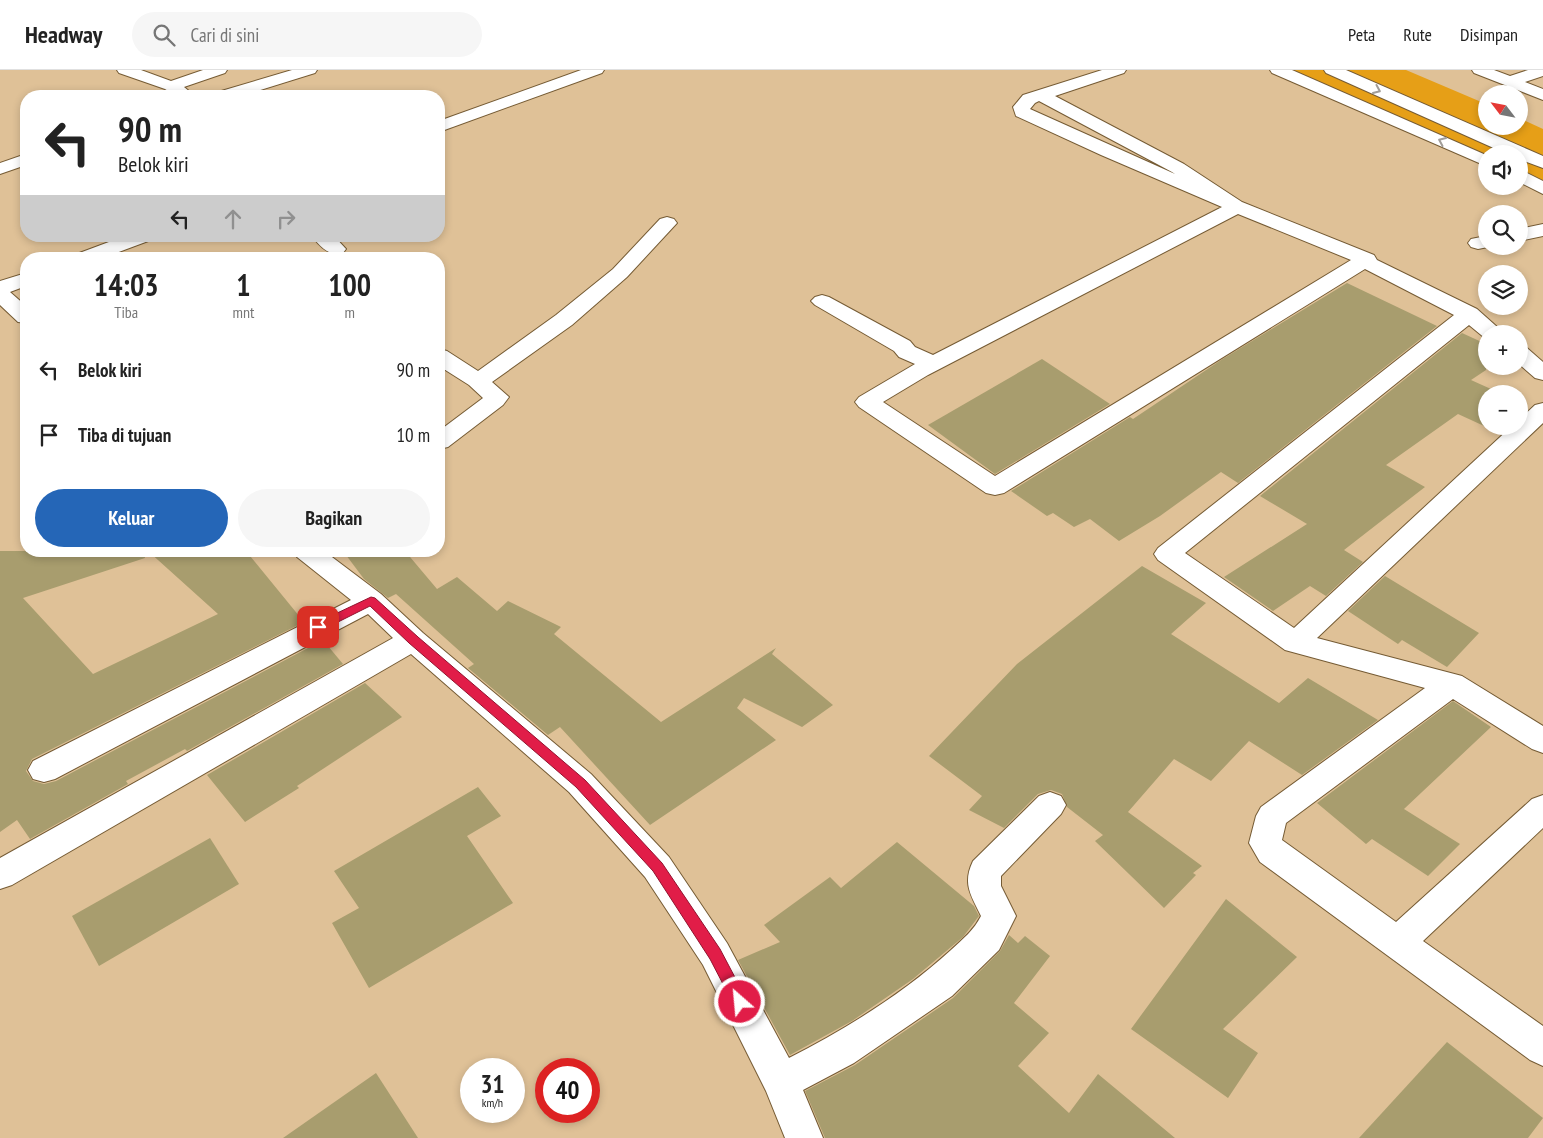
<!DOCTYPE html>
<html lang="id">
<meta charset="utf-8">
<style>
:root{--surface:#fff;--page:#f6f6f6;--text:#222;--muted:#767676;--line:#e0e0e0;--accent:#2566b7}
body{margin:0;font-family:"PT Sans Narrow",sans-serif;background:var(--page);color:var(--text);height:100vh;display:flex;flex-direction:column;font-size:19px;white-space:nowrap}
*{box-sizing:border-box;margin:0}
p{font-size:16px;color:var(--muted)}
.icon{flex:none;width:28px;height:28px;fill:none;stroke:currentColor;stroke-width:2;stroke-linecap:round;stroke-linejoin:round}
.map{position:relative;flex:1;overflow:hidden}
.side{position:absolute;left:20px;top:182px;width:425px;height:305px;display:flex;flex-direction:column;background:var(--surface);border-radius:20px;box-shadow:0 2px 8px #0003}
.side>*{flex:none}
.banner{position:absolute;left:20px;top:20px;width:425px;height:152px;border-radius:20px;box-shadow:0 2px 8px #0003;background:#fff;color:var(--text);overflow:hidden}
.needle{width:32px;rotate:302deg}
.tools{position:absolute;left:1478px;top:15px;display:grid;gap:10px}
.tools a{display:grid;place-items:center;width:50px;height:50px;border-radius:50%;background:var(--surface);box-shadow:0 2px 8px #0003;font-size:25px}
.speed{position:absolute;left:460px;top:988px;display:flex;gap:10px;font-size:25px;font-weight:700;text-align:center}
.speed>*{display:grid;place-content:center;width:65px;height:65px;border-radius:50%;background:var(--surface);box-shadow:0 2px 8px #0003;line-height:1}
.speed small{font-size:12px;font-weight:400}
.speed .limit{border:8px solid #d22;background:#fff;color:#111}
.pin{position:absolute;display:grid;place-items:center;width:42px;height:42px;color:#fff;margin:-21px;border-radius:10px;box-shadow:0 2px 8px #0006}
.me{position:absolute;width:55px;margin:-28px;rotate:333deg;stroke-linejoin:round;filter:drop-shadow(0 0 4px #0008)}
.turn{display:flex;align-items:center;gap:18px;height:105px;padding:0 15px;font-size:22px}
.turn .icon{width:65px;height:65px;stroke-width:2.5}
.turn b{display:block;font-size:35px;line-height:42px}
.lanes{display:flex;align-items:center;height:48px;padding:0 15px;background:#0003;justify-content:center;gap:25px;direction:ltr}
.lanes .off{opacity:.35}
.eta{display:flex;justify-content:space-evenly;align-items:center;height:85px;text-align:center}
.eta b{font-size:30px;font-weight:600;line-height:35px}
.primary-button{display:flex;gap:10px;margin-top:auto;padding:10px 15px}
.primary-button a{flex:1;height:58px;border-radius:30px;background:var(--accent);color:#fff;font-size:20px;font-weight:600;line-height:58px;text-align:center}
.primary-button a+a{background:var(--page);color:var(--text)}
ul{padding:0;list-style:none}
li{display:flex;align-items:center;gap:15px;height:65px;padding:0 15px}
li div{flex:1}
li b{display:block;font-size:19px}
li em{font-style:normal}
header{display:flex;align-items:center;gap:30px;box-sizing:border-box;height:70px;padding:0 25px;background:var(--surface);border-bottom:1px solid var(--line)}
header strong{font-size:24px}
nav{display:flex;gap:28px;margin-inline-start:auto;font-size:18px}
.search{width:350px;height:45px;background:var(--page);display:flex;align-items:center;gap:12px;box-sizing:border-box;padding:0 18px;border-radius:28px;color:var(--muted);font-size:19px}
.map>svg:first-child{display:block}
.green{fill:#e69f17}
.building{fill:#a89d6e}
.lines{fill:none;stroke-linecap:round;stroke-linejoin:round}
.minor-casing{stroke:#755b34;stroke-width:2}
.minor{fill:#fff;fill-rule:evenodd}
.oneway{stroke:#a19d99}
.route{fill:#e11d48;stroke:#92132f}
</style>
<header>
<strong>Headway</strong>
<div class="search"><svg class="icon" aria-label="search" viewBox="0 0 24 24"><circle cx="10" cy="10" r="6"/><path d="M15 15l6 6"/></svg>Cari di sini</div>
<nav><a>Peta</a><a>Rute</a><a>Disimpan</a></nav>
</header>
<div class="map">
<svg width="1543" height="1068" viewBox="0 0 1543 1068">
<rect width="100%" height="100%" fill="#dfc197"/>
<polygon class="green" points="1278,0 1406,0 1486,34 1486,56 1519,56 1519,48 1543,59 1543,118 1519,105 1519,84 1486,84 1486,91"/>
<g class="building">
<polygon points="1347,213 1437,256 1238,413 1221,402 1160,446 1119,471 1090,449 1074,457 1053,443 1047,446 1011,421 1130,347 1133,349 1221,290"/>
<polygon points="1462,263 1486,274 1486,300 1471,310 1502,324 1486,324 1486,356 1501,356 1495,361 1458,344 1386,395 1425,417 1344,480 1363,492 1326,526 1310,516 1273,541 1224,507 1307,454 1260,426"/>
<polygon points="1042,289 1110,334 995,404 928,355"/>
<polygon points="0,481 144,481 145,488 23,528 93,604 218,544 148,481 246,481 304,552 32,689 26,701 33,711 44,714 56,711 323,570 343,594 187,681 185,679 126,711 128,714 30,769 17,750 0,762"/>
<polygon points="343,481 405,481 437,519 457,507 497,541 508,531 561,557 554,564 661,652 776,578 772,584 833,635 802,657 744,628 737,638 776,670 650,755 560,657 548,665 468,598 474,594 396,524 388,528 364,509"/>
<polygon points="1142,496 1206,533 1171,564 1279,633 1308,608 1378,650 1302,705 1249,671 1211,711 1174,689 1128,742 1202,796 1193,803 1196,805 1164,838 1095,771 1103,765 1067,737 1062,724 1051,720 1038,724 1004,758 969,740 982,726 929,686 1017,594"/>
<polygon points="1385,506 1479,563 1447,597 1402,570 1398,574 1348,541"/>
<polygon points="365,613 402,647 297,716 299,718 245,752 207,705"/>
<polygon points="1453,631 1491,657 1404,739 1460,774 1428,806 1372,769 1366,774 1317,733"/>
<polygon points="478,717 501,746 467,766 513,833 369,918 332,853 359,838 334,801"/>
<polygon points="210,768 239,814 99,896 72,846"/>
<polygon points="897,772 974,836 979,846 963,867 913,909 852,951 790,985 738,890 780,872 764,855 830,807 841,818"/>
<polygon points="1226,829 1297,887 1223,959 1258,983 1228,1028 1131,959"/>
<polygon points="1009,865 1018,873 1025,866 1050,886 1014,933 1049,963 1018,996 1069,1043 1098,1004 1175,1068 825,1068 805,1021 855,995 953,928 1000,881"/>
<polygon points="1447,972 1543,1048 1528,1068 1359,1068"/>
<polygon points="376,1003 418,1068 283,1068"/>
</g>
<g class="lines">
<g class="minor-casing">
<g id="minor">
<polygon points="117,0 141,0 171,11 203,0 227,0 225,3 184,17 195,26 176,26 165,19 119,3"/>
<polygon points="292,0 317,0 315,3 241,26 216,26 218,22"/>
<polygon points="581,0 604,0 602,3 439,62 439,51"/>
<path d="M1102,0H1126L1124,3L1055,26L1184,94L1242,132L1374,185L1377,190L1477,239L1505,264H1486V269L1469,255L1185,483L1294,558L1512,356H1519V350L1535,335L1543,333V353L1317,568L1462,606L1543,656V683L1532,679L1453,629L1286,753L1282,770L1396,852L1532,729L1543,725V758L1423,871L1543,956V996L1530,990L1260,792L1249,773L1256,746L1261,737L1425,618L1285,580L1158,490L1154,484L1158,478L1454,245L1365,199L1004,423L995,425L986,423L859,337L855,332L859,327L915,294L899,287L894,281L815,235L811,231L815,227L822,225L829,227L910,271L915,277L933,285L1222,137L1101,85L1016,46L1013,37L1023,25ZM1039,31L1172,102L1175,104L1030,39L1035,33ZM1238,144L1351,190L995,406L883,332L928,305Z"/>
<polygon points="1270,0 1292,0 1486,85 1486,96 1272,3"/>
<polygon points="1324,0 1346,0 1543,86 1543,98 1519,89 1519,84 1507,84 1326,3"/>
<polygon points="1472,0 1494,0 1510,6 1528,0 1543,0 1543,6 1525,12 1543,19 1543,30 1474,3"/>
<polygon points="26,84 26,95 0,104 0,93"/>
<polygon points="1519,99 1543,111 1543,124 1519,112"/>
<polygon points="667,147 674,149 677,153 627,207 572,255 492,312 509,327 503,335 448,377 439,379 439,361 483,328 469,315 439,296 439,279 447,281 478,301 556,245 613,199 660,149"/>
<polygon points="1543,154 1543,166 1519,171 1519,159"/>
<polygon points="125,166 154,166 151,170 100,189 71,189 74,185"/>
<path d="M312,166H334L346,179L343,183C330,187 320,177 312,166Z"/>
<polygon points="1486,166 1486,176 1493,176 1478,179 1471,177 1468,173 1471,169"/>
<polygon points="26,203 26,216 10,222 26,236 26,253 18,252 0,235 0,211"/>
<polygon points="1519,276 1527,278 1543,292 1543,310 1535,308 1519,294"/>
<path d="M293,481H324L381,524L423,563L591,704L669,787L727,873L789,988C846,959 904,923 951,880C963,869 974,860 981,846C971,825 962,814 973,791L1039,726L1050,722L1061,726L1066,735L1061,744L1001,806V816L1016,846L999,880L952,926L854,993L803,1020L823,1068H785L766,1021L703,895L645,807L569,722L411,584L12,815L0,819V788L393,568L368,544L55,709L44,712L33,709L28,700L33,691L351,530L297,487Z"/>
</g>
</g>
<use href="#minor" class="minor"/>
</g>
<defs><path id="oneway-chevron" d="M-2-3.5L2.5 0L-2 3.5" fill="none" stroke-width="1.6" stroke-linecap="round" stroke-linejoin="round" transform="scale(1.25)"/></defs>
<g class="oneway">
<use href="#oneway-chevron" transform="translate(1377 20) rotate(24)"/>
<use href="#oneway-chevron" transform="translate(1442 71) rotate(-156)"/>
</g>
<polygon class="route" points="371,527 375,528 418,567 585,710 662,793 720,879 748,932 745,937 740,939 735,937 710,889 653,801 576,717 409,573 370,536 322,560 318,561 312,557 314,554"/>
</svg>
<div class="tools">
<a><svg class="needle" viewBox="-14 -14 28 28"><path d="M0-13l5 13h-10z" fill="#e53935"/><path d="M0 13l5-13h-10z" fill="#767676"/></svg></a>
<a><svg class="icon" aria-label="sound" viewBox="0 0 24 24"><path d="M4 9h4l5-4v14l-5-4H4zM17 9q2 3 0 6"/></svg></a>
<a><svg class="icon" aria-label="search" viewBox="0 0 24 24"><circle cx="10" cy="10" r="6"/><path d="M15 15l6 6"/></svg></a>
<a><svg class="icon" aria-label="layers" viewBox="0 0 24 24"><path d="M12 4l9 5-9 5-9-5zM3 14l9 5 9-5"/></svg></a>
<a>+</a>
<a>−</a>
</div>
<div class="speed"><div>31<small>km/h</small></div><div class="limit">40</div></div>
<div class="pin" style="left:318px;top:557px;background:#d93025"><svg class="icon" aria-label="arrive" viewBox="0 0 24 24"><path d="M6 21V4h12l-3 4 3 4H6"/></svg></div>
<svg class="me" style="left:740px;top:932px" viewBox="-20 -20 40 40"><circle r="17" fill="#e11d48" stroke="#fff" stroke-width="3"/><path d="M0-11L8 9 0 5-8 9z" fill="#fff"/></svg>
<div class="banner">
<div class="turn"><svg class="icon" aria-label="left" viewBox="0 0 24 24"><path d="M17 20v-9H6M10 6l-5 5 5 5"/></svg><div><b>90 m</b>Belok kiri</div></div>
<div class="lanes"><svg class="icon" aria-label="left" viewBox="0 0 24 24"><path d="M17 20v-9H6M10 6l-5 5 5 5"/></svg><svg class="icon off" aria-label="ahead" viewBox="0 0 24 24"><path d="M12 20V5M6 11l6-6 6 6"/></svg><svg class="icon off" aria-label="right" viewBox="0 0 24 24"><path d="M7 20v-9h11M14 6l5 5-5 5"/></svg></div>
</div>
<section class="side">
<div class="eta">
<div><b>14:03</b><p>Tiba</p></div>
<div><b>1</b><p>mnt</p></div>
<div><b>100</b><p>m</p></div>
</div>
<ul>
<li><svg class="icon" aria-label="left" viewBox="0 0 24 24"><path d="M17 20v-9H6M10 6l-5 5 5 5"/></svg><div><b>Belok kiri</b></div><em>90 m</em></li>
<li><svg class="icon" aria-label="arrive" viewBox="0 0 24 24"><path d="M6 21V4h12l-3 4 3 4H6"/></svg><div><b>Tiba di tujuan</b></div><em>10 m</em></li>
</ul>
<div class="primary-button"><a>Keluar</a><a>Bagikan</a></div>
</section>
</div>
